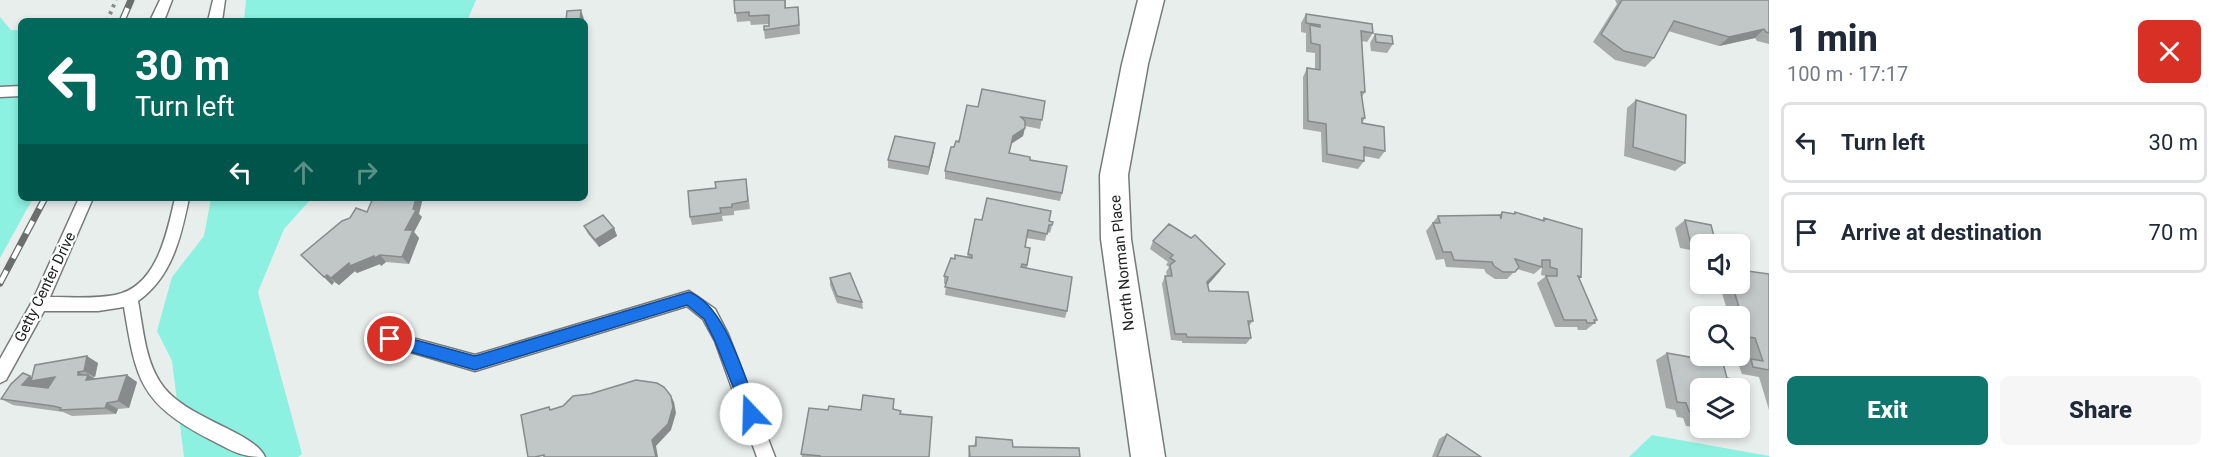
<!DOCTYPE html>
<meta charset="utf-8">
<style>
:root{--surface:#fff;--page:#f6f6f7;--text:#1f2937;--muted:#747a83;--line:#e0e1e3;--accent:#0f766e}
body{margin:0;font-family:Roboto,sans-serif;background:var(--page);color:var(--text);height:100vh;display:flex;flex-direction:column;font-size:22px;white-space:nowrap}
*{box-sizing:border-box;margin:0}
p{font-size:20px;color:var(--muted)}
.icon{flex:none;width:33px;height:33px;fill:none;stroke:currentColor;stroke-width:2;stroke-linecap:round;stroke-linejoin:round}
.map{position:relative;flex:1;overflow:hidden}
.sheet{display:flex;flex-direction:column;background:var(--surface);width:450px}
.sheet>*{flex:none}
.top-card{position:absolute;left:18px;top:18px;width:570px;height:183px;border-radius:9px;box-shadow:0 3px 9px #0003;background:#00695c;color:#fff;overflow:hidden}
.buttons{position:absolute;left:1690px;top:234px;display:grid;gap:12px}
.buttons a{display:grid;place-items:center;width:60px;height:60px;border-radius:9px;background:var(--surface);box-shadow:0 3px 9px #0003;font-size:30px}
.pin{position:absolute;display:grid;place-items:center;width:51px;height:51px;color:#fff;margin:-26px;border:3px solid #fff;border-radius:50%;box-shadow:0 2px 6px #0007}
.me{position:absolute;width:66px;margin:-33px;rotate:339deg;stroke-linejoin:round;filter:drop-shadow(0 0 4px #0008)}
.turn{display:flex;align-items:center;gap:21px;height:126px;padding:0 18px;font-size:27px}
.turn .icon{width:78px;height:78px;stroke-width:2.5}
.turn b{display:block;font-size:42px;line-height:51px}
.lanes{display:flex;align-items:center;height:57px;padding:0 18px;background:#0003;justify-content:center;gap:30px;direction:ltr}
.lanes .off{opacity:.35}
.round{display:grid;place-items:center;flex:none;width:63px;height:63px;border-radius:9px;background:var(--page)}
.head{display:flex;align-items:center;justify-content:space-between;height:102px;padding:0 18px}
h1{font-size:36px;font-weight:800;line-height:45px}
.cta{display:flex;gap:12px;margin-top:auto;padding:12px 18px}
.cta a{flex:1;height:69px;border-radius:9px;background:var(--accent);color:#fff;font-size:24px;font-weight:800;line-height:69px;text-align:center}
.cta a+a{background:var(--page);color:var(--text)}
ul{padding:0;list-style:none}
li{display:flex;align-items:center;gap:18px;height:81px;margin:0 12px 9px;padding:0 6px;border:3px solid var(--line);border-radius:9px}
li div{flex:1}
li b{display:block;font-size:22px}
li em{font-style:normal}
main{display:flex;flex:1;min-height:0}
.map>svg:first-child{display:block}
.green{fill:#8df1e1}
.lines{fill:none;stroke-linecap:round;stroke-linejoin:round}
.lane-casing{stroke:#767b7a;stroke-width:3}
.street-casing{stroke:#767b7a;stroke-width:3}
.path{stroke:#858988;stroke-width:4;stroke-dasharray:3 4.5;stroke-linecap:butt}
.lane{fill:#fff;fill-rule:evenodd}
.street{fill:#fff;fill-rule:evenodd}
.rail-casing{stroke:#6a6e6c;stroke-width:7}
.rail{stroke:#fff;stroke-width:4.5;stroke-dasharray:14;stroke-linecap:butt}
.wall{fill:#a6abaa}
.shaded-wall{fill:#878b8b}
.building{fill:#c1c7c6;stroke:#878b8b;stroke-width:1.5}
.route{fill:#1a73e8;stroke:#114b97;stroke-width:1.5}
.labels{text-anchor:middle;stroke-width:4.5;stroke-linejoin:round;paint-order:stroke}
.street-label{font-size:15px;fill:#212322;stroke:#fff}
</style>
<main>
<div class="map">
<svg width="1769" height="457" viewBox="0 0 1769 457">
<rect width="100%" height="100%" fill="#e8eeec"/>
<g class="green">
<polygon points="246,0 476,0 467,21 244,21"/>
<polygon points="0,17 11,30 21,30 21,198 33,198 0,258"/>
<polygon points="211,198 312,198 284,229 258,292 302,454 298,457 184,457 172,361 157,331 172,277 204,236"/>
<polygon points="1652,435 1769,456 1769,457 1629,457"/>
</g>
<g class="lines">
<g class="lane-casing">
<g id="lane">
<polygon points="160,0 172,0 164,21 150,21"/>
<polygon points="213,0 225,0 222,21 208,21"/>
<polygon points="21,86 21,96 0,97 0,87"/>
<path d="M79,198H93L50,297C71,297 94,299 115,295C157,287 167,233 175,198H189C181,237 172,277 138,301C143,328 145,359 160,382C182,418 254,431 265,457C239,457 231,450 209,439C140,403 136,380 124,307L98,311H44L6,380L0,383V359L33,300Z"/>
<polygon points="689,291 715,309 728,334 775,457 757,457 715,341 703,319 687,306 475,371 390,346 384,344 382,339 384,334 390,332 475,355"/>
</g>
</g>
<g class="street-casing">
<polygon id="street" points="1138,0 1164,0 1148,64 1128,175 1131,239 1165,457 1131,457 1101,239 1100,175 1122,64"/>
</g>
<polyline class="path" points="107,21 116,0"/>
<use href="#lane" class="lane"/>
<use href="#street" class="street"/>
<g class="rail-casing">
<g id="rail">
<polyline points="122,21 131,0"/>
<polyline points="0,283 45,198"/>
</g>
</g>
<use href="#rail" class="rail"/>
</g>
<g class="wall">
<polygon points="734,0 786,0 786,8 799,16 800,34 765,39 764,30 769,26 769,24 751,25 750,21 737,22"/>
<polygon points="1615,0 1769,0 1769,44 1757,41 1755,38 1719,46 1668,31 1654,58 1645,67 1615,60 1593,42 1617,4"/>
<polygon points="1306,14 1373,33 1367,42 1362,41 1365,92 1362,97 1365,118 1362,123 1385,151 1379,159 1364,156 1364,161 1358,169 1322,162 1321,132 1303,129 1303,77 1307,68 1315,70 1315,53 1306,52 1306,33 1301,32 1301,23"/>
<polygon points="1375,34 1393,44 1387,53 1371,51 1370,43"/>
<polygon points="1636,100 1685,163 1675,171 1624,156 1627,108"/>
<polygon points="1045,101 1040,129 1025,126 1023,136 1011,144 1009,153 1030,160 1062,193 1060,201 945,179 945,171 954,147 978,107"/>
<polygon points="934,151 928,175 888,168 888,160"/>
<polygon points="746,179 750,209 734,211 734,215 722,216 723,221 692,225 690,217 716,188"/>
<polygon points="367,212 419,214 422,217 414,232 419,238 409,264 386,262 381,266 380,264 357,273 355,271 339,285 334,282 332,285 301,255"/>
<polygon points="1502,212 1513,214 1515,212 1541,221 1544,218 1581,277 1579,278 1597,320 1595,322 1595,323 1586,330 1578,330 1577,327 1555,327 1537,283 1546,276 1541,275 1542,267 1534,274 1517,269 1507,279 1495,279 1486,273 1484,269 1446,267 1444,259 1436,260 1426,231 1438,216 1499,215"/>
<polygon points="975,219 982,220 1053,222 1050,233 1047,232 1045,241 1026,238 1025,247 1030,248 1027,268 1067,311 1065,318 945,295 946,284 944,284 944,276 955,259 967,257"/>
<polygon points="1685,220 1716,244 1701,244 1701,252 1680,248 1675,228"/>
<polygon points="584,226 614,228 617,236 599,247 588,234"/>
<polygon points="1153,241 1220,271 1208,285 1209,291 1253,321 1249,326 1251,338 1246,344 1182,343 1182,341 1171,340 1162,284 1165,276 1167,276 1166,272 1169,267 1166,265 1168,262 1150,249"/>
<polygon points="1769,274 1769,410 1759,377 1742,374 1739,366 1749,361 1744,345 1740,344 1740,316 1729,316 1721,290 1727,287 1726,284 1740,284"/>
<polygon points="830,278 862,302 863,309 837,303 830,285"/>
<polygon points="1667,353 1701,388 1701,428 1725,428 1720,430 1686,426 1683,418 1677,417 1675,410 1666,408 1656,360"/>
<polygon points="98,363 95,377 93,378 95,379 137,382 129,408 118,409 116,414 72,416 63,412 13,405 1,399 32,377"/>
<polygon points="894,399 893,409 900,414 929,457 802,457 801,454 828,410 861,410"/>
<polygon points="1447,434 1481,457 1432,457 1439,439"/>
<polygon points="976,437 1013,447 1080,457 968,457 969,446 974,446"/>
</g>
<g class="shaded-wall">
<polygon points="581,10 584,19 584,21 580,21"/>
<polygon points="1764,29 1755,38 1719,46 1729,37"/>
<polygon points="1025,128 1023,136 1011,144 1013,136"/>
<polygon points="935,143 934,151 928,175 929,167"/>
<polygon points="416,198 423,198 419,214 422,217 414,232 419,238 409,264 402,257 405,230 413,209"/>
<polygon points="614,228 617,236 599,247 595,240"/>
<polygon points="380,255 386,262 381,266 380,264 357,273 355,271 339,285 331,278 349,263"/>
<polygon points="1225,264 1220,271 1203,290 1207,282"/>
<polygon points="327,275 334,282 332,285 324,277"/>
<polygon points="87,356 98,363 95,377 84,371"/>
<polygon points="78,372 87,377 88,375 99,381 97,386 78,375"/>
<polygon points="127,375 137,382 129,408 118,401"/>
<polygon points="30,376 37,380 55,377 66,383 43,388 39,386 34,391 22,385"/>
<polygon points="671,396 674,402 676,413 671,430 656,446 658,457 656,457 652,440"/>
<polygon points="107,403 118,409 116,414 105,408"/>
</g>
<g class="building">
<polygon points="734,0 785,0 785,8 798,7 799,25 764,30 764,26 769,26 769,15 749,16 749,12 735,13"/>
<polygon points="1622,0 1769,0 1769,33 1766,32 1764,29 1729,37 1674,21 1654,58 1624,51 1601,34"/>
<polygon points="581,10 580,21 566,21 567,11"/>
<polygon points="1306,14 1372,24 1373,33 1361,31 1365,92 1361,92 1365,118 1362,118 1362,123 1384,127 1385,151 1364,147 1364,161 1327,154 1326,124 1308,121 1307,68 1320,70 1320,45 1311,43 1310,25 1320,27 1320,25 1306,23"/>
<polygon points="1375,34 1392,36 1393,44 1376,42"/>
<polygon points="982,89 1045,101 1042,120 1021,117 1025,121 1025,128 1013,136 1009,153 1030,157 1030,160 1067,166 1062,193 945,171 951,147 954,147 956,141 959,142 967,105 978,107"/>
<polygon points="1636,100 1686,115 1685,163 1633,147"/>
<polygon points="895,136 935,143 929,167 888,160"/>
<polygon points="746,179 748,201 732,204 732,207 720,208 721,213 690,217 688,191 716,188 715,182"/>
<polygon points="373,198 416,198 413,209 416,210 405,230 413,230 402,257 380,255 375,258 374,256 350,266 349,263 331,278 327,275 324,277 301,255 342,221 350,218 356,208 367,212"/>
<polygon points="987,198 1051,211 1049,221 1053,222 1052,225 1049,225 1047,234 1028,230 1025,247 1030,248 1027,265 1022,264 1021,267 1072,277 1067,311 945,287 948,277 944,276 951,258 955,259 955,255 972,258 972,255 968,254 975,219 982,220"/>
<polygon points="1502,212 1515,214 1515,212 1544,221 1544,218 1582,229 1581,277 1578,276 1597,320 1594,320 1595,323 1587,323 1586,320 1564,320 1546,276 1557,276 1557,269 1550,267 1550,260 1542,260 1542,267 1515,259 1519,267 1515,272 1503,272 1494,266 1492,262 1454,260 1451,252 1443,252 1433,223 1440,223 1438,216 1500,215 1501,219"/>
<polygon points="603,215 614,228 595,240 584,226"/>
<polygon points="1685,220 1711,225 1716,244 1690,241"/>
<polygon points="1169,224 1191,238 1195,235 1225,264 1207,282 1209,291 1248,292 1253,321 1248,321 1251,338 1187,337 1186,334 1175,334 1165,276 1172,276 1170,265 1175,261 1170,258 1173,255 1153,241"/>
<polygon points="1740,270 1769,274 1769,370 1753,367 1751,359 1763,361 1755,338 1748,337 1732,284 1740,284"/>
<polygon points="850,273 862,302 837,296 830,278"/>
<polygon points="1667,353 1723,363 1727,378 1732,379 1735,388 1701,388 1701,420 1697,420 1695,412 1689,411 1686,403 1677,402"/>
<polygon points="87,356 84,371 78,372 78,375 88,375 86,380 127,375 118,401 107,403 105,408 60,410 61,408 53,406 1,399 11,384 23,373 30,376 22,385 48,388 55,377 31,381 35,365"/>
<polygon points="636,380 657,383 664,387 671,396 673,407 668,424 652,440 656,457 544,457 544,455 535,457 528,457 521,415 549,407 550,410 563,406 573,396 590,394"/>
<polygon points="863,395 894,399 893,409 901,411 900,414 932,417 929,457 820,457 820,456 801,454 809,408 828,410 829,406 861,410"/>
<polygon points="1447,434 1481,457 1437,457"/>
<polygon points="976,437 1012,440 1013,447 1079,448 1080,457 970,457 969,446 976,446"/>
</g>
<path class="route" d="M689,292C726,305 745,380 759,414L757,420L751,422L746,420L715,341L704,319L687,305L475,370L390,346L385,344L383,339L385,335L390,333L475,356Z"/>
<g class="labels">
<g class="street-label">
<text transform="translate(1122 263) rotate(-96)" y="5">North Norman Place</text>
<text transform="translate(45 287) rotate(-64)" y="5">Getty Center Drive</text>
</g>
</g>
</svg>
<div class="buttons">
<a><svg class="icon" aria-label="sound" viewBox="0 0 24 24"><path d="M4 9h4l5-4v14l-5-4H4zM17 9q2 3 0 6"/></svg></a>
<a><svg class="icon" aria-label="search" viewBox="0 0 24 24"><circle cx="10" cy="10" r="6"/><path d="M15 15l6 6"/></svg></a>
<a><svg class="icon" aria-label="layers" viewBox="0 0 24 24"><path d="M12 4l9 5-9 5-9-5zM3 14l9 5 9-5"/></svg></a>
</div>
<div class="pin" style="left:390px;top:339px;background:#d93025"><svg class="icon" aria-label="arrive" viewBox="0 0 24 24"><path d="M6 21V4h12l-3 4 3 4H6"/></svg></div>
<svg class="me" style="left:751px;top:414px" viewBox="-20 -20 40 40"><circle r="19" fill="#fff"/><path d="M0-13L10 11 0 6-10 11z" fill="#1a73e8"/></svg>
<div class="top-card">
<div class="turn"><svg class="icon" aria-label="left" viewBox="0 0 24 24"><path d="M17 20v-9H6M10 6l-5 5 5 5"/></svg><div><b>30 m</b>Turn left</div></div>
<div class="lanes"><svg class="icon" aria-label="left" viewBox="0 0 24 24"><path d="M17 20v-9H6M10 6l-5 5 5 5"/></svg><svg class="icon off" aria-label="ahead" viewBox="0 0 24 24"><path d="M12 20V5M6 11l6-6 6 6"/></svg><svg class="icon off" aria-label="right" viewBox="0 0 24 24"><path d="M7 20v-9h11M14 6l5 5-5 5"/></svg></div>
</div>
</div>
<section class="sheet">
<div class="head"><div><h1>1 min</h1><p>100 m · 17:17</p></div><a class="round" style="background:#d93025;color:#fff"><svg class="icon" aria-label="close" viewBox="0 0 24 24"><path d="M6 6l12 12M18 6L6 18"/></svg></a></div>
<ul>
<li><svg class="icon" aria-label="left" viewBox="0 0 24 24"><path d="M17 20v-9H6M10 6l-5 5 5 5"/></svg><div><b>Turn left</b></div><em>30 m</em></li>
<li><svg class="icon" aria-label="arrive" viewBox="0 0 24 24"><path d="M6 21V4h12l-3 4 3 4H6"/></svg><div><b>Arrive at destination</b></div><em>70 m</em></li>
</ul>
<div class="cta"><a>Exit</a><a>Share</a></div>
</section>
</main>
